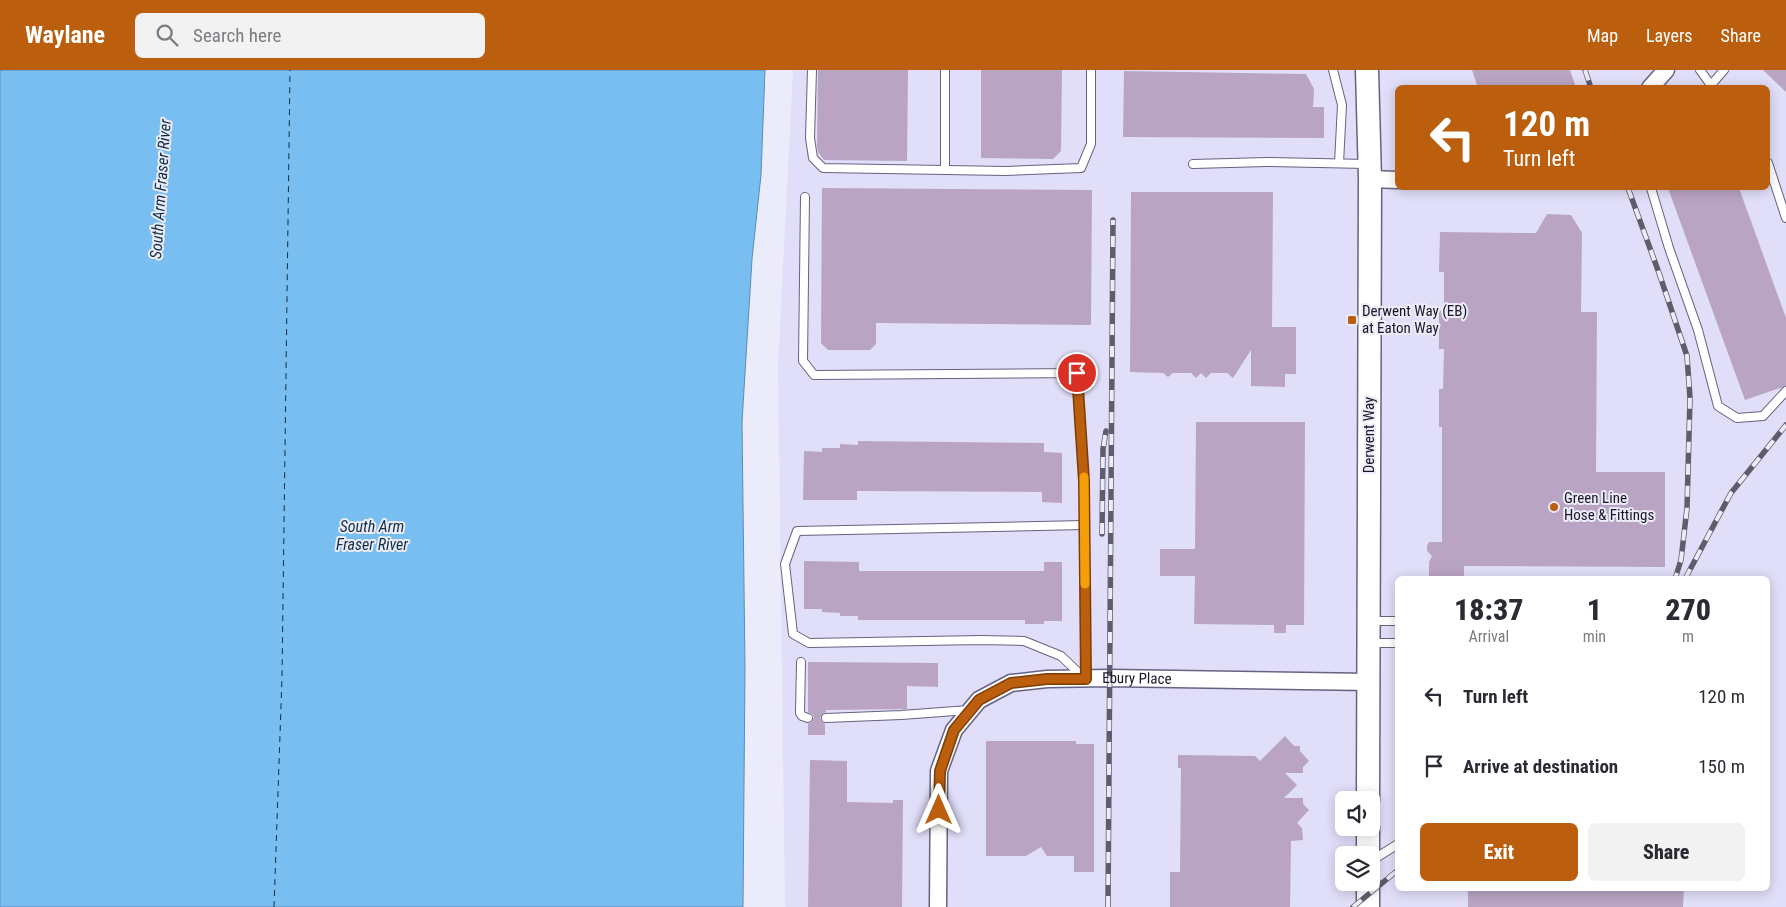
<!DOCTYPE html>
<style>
:root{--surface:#fff;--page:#f2f2f3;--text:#2b2b33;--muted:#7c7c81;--accent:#bb5e0d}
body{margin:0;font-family:"Roboto Condensed",sans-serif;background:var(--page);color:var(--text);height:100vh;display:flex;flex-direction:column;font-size:19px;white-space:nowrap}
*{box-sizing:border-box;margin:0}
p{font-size:16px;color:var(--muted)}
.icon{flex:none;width:28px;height:28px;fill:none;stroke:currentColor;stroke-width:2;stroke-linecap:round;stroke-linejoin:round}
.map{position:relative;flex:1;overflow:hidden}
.sheet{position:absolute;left:1395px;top:506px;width:375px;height:315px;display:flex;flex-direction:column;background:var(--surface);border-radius:8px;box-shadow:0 2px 12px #0003}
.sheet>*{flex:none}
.top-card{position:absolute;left:1395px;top:15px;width:375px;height:105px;border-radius:8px;box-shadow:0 2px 12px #0003;background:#bb5e0d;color:#fff;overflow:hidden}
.tools{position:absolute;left:1335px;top:721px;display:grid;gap:10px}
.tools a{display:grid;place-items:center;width:45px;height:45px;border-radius:8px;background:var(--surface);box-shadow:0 2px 12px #0003;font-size:25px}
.pin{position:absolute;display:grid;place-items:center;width:42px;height:42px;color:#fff;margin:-21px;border:2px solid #fff;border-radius:50%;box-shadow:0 1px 5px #0007}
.me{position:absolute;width:55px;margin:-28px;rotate:0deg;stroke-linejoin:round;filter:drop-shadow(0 0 4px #0008)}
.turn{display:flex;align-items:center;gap:18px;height:105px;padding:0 25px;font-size:22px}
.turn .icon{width:65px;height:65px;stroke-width:2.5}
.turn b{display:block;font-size:35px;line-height:42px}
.eta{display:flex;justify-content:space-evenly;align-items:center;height:85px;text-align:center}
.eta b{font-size:30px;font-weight:800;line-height:35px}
.primary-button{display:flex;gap:10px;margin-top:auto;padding:10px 25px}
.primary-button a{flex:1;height:58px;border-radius:8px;background:var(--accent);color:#fff;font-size:20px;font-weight:800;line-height:58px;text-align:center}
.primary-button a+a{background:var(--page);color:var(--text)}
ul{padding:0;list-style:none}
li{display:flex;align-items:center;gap:15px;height:70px;padding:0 25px}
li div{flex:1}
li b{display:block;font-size:19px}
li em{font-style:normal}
header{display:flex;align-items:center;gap:30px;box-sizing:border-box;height:70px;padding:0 25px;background:var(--accent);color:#fff}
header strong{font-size:24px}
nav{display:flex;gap:28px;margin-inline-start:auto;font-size:18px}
.search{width:350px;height:45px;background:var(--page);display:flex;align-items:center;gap:12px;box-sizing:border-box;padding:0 18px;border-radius:8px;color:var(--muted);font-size:19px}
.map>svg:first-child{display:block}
.built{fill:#e0def8;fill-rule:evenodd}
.water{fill:#79bef0;stroke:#5c8cb3}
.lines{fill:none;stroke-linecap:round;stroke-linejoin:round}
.ferry{stroke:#112f44;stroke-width:1;stroke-dasharray:6 5;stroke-linecap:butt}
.building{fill:#b9a4c3}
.lane-casing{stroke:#666281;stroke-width:10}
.street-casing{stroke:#666281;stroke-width:19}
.secondary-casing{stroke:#666281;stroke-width:25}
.lane{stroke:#fff;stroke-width:8}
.street{stroke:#fff;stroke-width:16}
.secondary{stroke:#fff;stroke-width:22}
.rail-casing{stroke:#5f5d6b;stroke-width:5.5}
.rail{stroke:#ecebfa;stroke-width:4;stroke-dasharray:11;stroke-linecap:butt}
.route-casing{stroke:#7a3d08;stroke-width:12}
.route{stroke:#bb5e0d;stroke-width:9}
.slow{stroke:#f59e0b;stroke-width:9}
.poi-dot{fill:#bb5e0d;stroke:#ecebfa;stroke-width:2}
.labels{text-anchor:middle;stroke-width:4;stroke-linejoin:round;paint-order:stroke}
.poi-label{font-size:15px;fill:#191724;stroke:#ecebfa;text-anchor:start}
.street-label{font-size:15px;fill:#191724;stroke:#ecebfa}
.water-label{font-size:16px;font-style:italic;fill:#112f44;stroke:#ecebfa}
</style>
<header>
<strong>Waylane</strong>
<div class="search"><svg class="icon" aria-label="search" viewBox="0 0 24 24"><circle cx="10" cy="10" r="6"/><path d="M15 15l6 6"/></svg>Search here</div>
<nav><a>Map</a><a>Layers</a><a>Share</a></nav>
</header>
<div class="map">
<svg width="1786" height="837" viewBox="0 0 1786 837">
<rect width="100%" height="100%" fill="#ecebfa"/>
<path class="built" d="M793,0H1786V837H785L778,296ZM1398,18H1768V118H1398ZM1398,509H1768V819H1398ZM1344,730H1371V758H1344ZM1344,785H1371V812H1344Z"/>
<polygon class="water" points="0,0 765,0 761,105 752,189 742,352 745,597 743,837 0,837"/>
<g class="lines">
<polyline class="ferry" points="274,837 282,607 290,0"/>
</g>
<g class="building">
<polygon points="818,0 908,0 907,91 824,90 818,82 817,76"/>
<polygon points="981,0 1062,0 1061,81 1053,89 981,88"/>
<polygon points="1472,0 1570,0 1576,18 1478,18"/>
<polygon points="1763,0 1786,0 1786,22"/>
<polygon points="1124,1 1306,4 1314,19 1313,37 1324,37 1324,68 1123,67"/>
<polygon points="822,118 1092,120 1091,255 876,253 876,274 870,280 828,280 821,273"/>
<polygon points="1668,118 1739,118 1786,248 1786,316 1745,330"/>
<polygon points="1131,122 1273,122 1272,257 1296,257 1296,304 1285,304 1285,317 1251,316 1251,280 1233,308 1227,303 1211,303 1206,308 1201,303 1196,308 1191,303 1173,303 1168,307 1163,303 1130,302"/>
<polygon points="1547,144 1571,145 1582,163 1581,242 1597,242 1596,402 1665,402 1665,497 1464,496 1464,509 1429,509 1429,492 1432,486 1427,481 1427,476 1429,472 1442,472 1442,357 1439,357 1439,319 1443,319 1444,279 1439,279 1439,241 1444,241 1444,202 1439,202 1440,162 1536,163"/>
<polygon points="1196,352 1305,352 1304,555 1286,555 1286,563 1274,563 1274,555 1194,554 1195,506 1160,506 1160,479 1195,479"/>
<polygon points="858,371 1044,373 1044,382 1062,383 1062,433 1042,432 1042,422 857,421 857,430 803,430 804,381 822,382 822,378 840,378 840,374 858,375"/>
<polygon points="804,491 859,492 859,501 1044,501 1044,492 1062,492 1062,551 1044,551 1044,554 1025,554 1025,550 858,550 858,546 840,546 840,543 822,542 822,539 804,539"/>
<polygon points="808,592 938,593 938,617 907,616 907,639 826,640 826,642 823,644 820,648 822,651 825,654 825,665 808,665 808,654 812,652 814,647 812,644 808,642"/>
<polygon points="1285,666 1294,676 1300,676 1300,681 1309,691 1303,697 1303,703 1285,703 1297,715 1284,728 1303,728 1303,734 1309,740 1297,753 1302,758 1303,770 1291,771 1290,837 1170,837 1170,802 1180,802 1181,698 1178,698 1178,685 1255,686 1260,691"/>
<polygon points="986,671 1076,671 1076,674 1094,674 1094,802 1074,802 1074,786 1047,786 1041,777 1026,786 986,786"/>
<polygon points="810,690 847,691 847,732 893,733 893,730 903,730 902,837 808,837"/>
<polygon points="1468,819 1684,819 1683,837 1468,837"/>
</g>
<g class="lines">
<g class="lane-casing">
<g id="lane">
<polyline points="812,0 810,68 813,88 823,98 1006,101 1081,98 1091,74 1091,0"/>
<polyline points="945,0 945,100"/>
<polyline points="1333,0 1342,35 1339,93"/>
<polyline points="1700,0 1713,18"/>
<polyline points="1711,15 1724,0"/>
<polyline points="1768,93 1786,148"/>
<polyline points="1193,94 1267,92 1367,94"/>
<polyline points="1651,118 1669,178 1698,260 1718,336 1737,348 1763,346 1786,321"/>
<polyline points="805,127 803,291 814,305 1077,303 1084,411 1086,609"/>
<polyline points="1371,551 1398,551"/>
<polyline points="1370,573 1398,573"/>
<polyline points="801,592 800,643 802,646 808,648"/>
<polyline points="1082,606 1061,586 1024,571 981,570 809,573 793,564 785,494 797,461 1084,455"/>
<polyline points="826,648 901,645 969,640"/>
<polyline points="1371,791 1398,774"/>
</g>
</g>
<g class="street-casing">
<g id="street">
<polyline points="1650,18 1666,0"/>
<polyline points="1370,109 1398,110"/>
<path id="s1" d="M938,837L939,701L954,660L979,630L1011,613L1047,609L1110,608L1369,612"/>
</g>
</g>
<g class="secondary-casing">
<g id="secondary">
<polyline points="1367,0 1370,109 1368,730"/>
<polyline points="1368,785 1368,758"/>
<polyline points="1368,837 1368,812"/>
</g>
</g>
<use href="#lane" class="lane"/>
<use href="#street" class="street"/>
<use href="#secondary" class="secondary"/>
<g class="rail-casing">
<g id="rail">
<polyline points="1585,0 1591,18"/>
<polyline points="1628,118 1659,203 1687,286 1690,328 1687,438 1681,490 1675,509"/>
<polyline points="1102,464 1103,379 1106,361"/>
<polyline points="1685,509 1731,423 1786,355"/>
<polyline points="1108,837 1113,150"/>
<polyline points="1353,837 1398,800"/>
</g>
</g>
<use href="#rail" class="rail"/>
</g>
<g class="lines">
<g class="route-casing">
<polyline id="route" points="939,740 940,701 954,660 979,630 1011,613 1047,609 1086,609 1084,411 1077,303"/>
</g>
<use href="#route" class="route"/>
<polyline class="slow" points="1084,407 1085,514"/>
</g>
<g class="poi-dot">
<rect x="1347" y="245" width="10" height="10" rx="2.5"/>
<circle cx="1554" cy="437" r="5"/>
</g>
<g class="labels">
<g class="poi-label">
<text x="1362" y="246">Derwent Way (EB)<tspan x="1362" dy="17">at Eaton Way</tspan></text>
<text x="1564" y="433">Green Line<tspan x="1564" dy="17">Hose &amp; Fittings</tspan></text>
</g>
<g class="street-label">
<text transform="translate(1369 365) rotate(-90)" y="5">Derwent Way</text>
<text dy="5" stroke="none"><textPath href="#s1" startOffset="381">Ebury Place</textPath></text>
</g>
<g class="water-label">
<text transform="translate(160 119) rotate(-86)" y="6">South Arm Fraser River</text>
<text x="372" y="462">South Arm<tspan x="372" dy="18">Fraser River</tspan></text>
</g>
</g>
</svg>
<div class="tools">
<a><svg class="icon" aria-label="sound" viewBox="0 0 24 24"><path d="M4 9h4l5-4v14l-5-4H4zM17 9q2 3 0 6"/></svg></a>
<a><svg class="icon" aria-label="layers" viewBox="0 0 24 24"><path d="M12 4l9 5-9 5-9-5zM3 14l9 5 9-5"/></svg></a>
</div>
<div class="pin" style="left:1077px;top:303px;background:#d93025"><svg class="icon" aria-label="arrive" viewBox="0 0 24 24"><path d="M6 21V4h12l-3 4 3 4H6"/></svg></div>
<svg class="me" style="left:939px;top:740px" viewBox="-20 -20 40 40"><path d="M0-17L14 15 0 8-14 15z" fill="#bb5e0d" stroke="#fff" stroke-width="4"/></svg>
<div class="top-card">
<div class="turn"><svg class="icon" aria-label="left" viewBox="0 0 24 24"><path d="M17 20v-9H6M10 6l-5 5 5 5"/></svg><div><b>120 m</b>Turn left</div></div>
</div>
<section class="sheet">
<div class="eta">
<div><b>18:37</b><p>Arrival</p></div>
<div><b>1</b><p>min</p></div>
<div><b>270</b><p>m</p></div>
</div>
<ul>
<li><svg class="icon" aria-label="left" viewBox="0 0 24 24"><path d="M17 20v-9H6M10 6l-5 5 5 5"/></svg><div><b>Turn left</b></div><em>120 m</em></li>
<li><svg class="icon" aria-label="arrive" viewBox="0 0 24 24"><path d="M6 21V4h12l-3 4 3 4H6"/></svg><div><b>Arrive at destination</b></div><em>150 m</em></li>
</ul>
<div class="primary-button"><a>Exit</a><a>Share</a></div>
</section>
</div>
